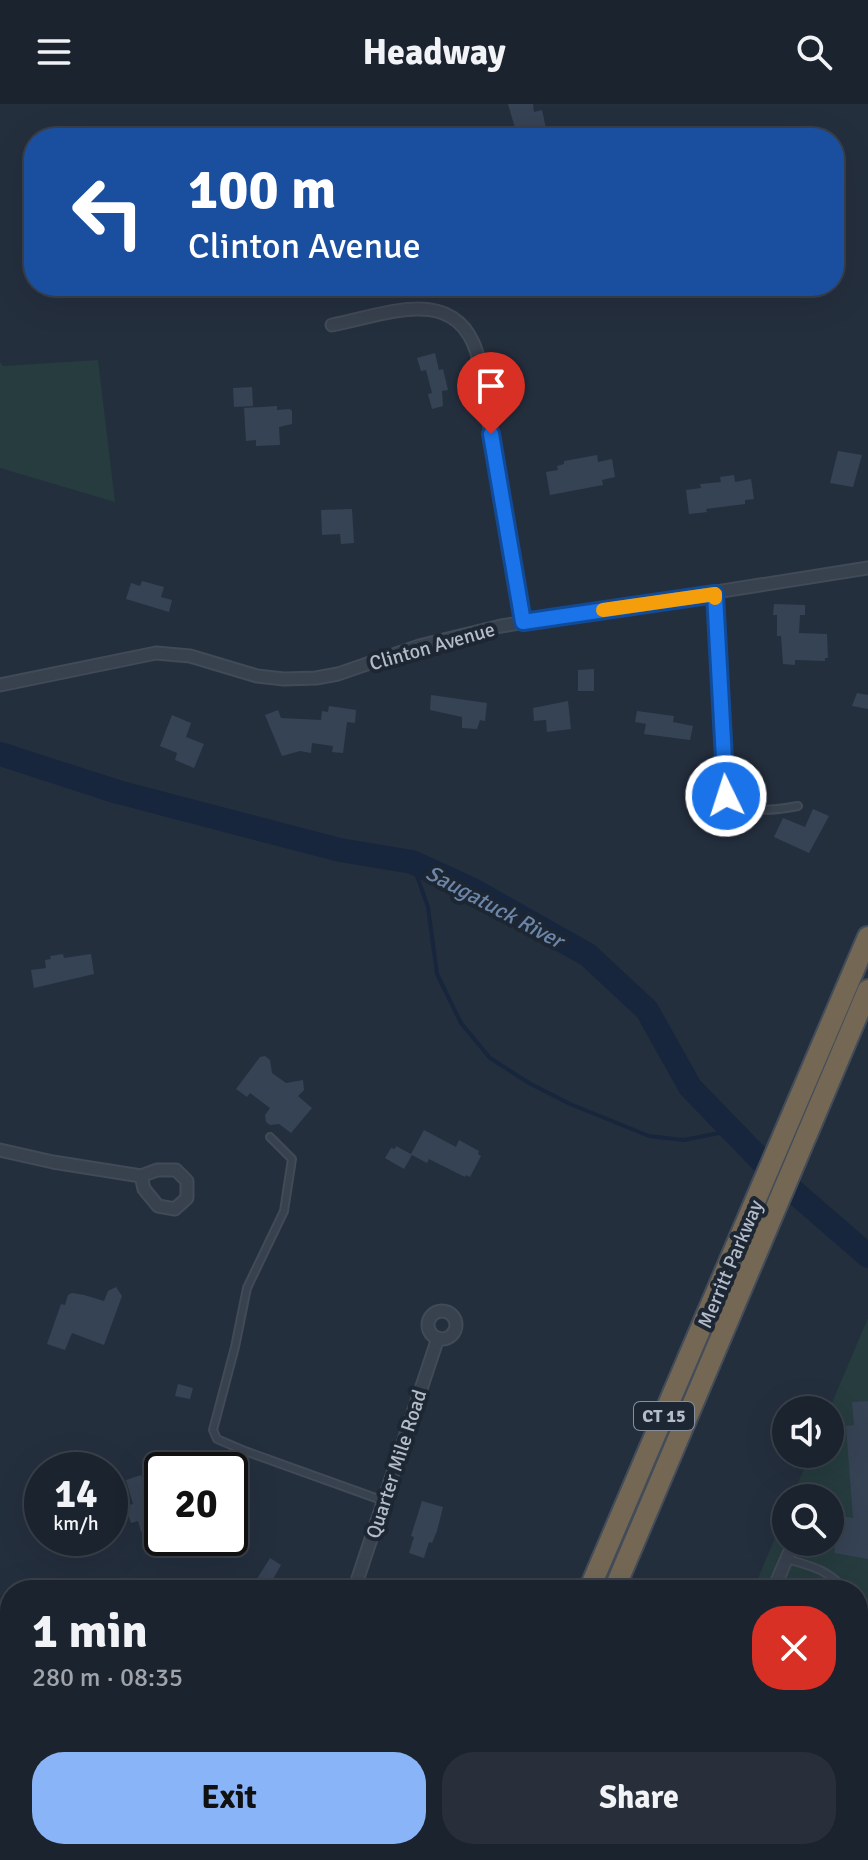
<!DOCTYPE html>
<meta charset="utf-8">
<style>
:root{--surface:#1b232e;--page:#282f3a;--text:#f1f3f6;--muted:#a0a4aa;--line:#39404a;--accent:#8ab4f8}
body{margin:0;font-family:Signika,sans-serif;background:var(--page);color:var(--text);height:100vh;display:flex;flex-direction:column;font-size:30px;white-space:nowrap}
*{box-sizing:border-box;margin:0}
p{font-size:26px;color:var(--muted)}
.icon{flex:none;width:44px;height:44px;fill:none;stroke:currentColor;stroke-width:2;stroke-linecap:round;stroke-linejoin:round}
.map{position:relative;flex:1;overflow:hidden}
.side{position:absolute;left:0px;top:1476px;width:868px;height:280px;display:flex;flex-direction:column;background:var(--surface);border-radius:32px 32px 0 0;box-shadow:0 8px 32px #0002,0 0 0 2px var(--line)}
.side>*{flex:none}
.guide{position:absolute;left:24px;top:24px;width:820px;height:168px;border-radius:32px;box-shadow:0 8px 32px #0002,0 0 0 2px var(--line);background:#1a4fa0;color:#fff;overflow:hidden}
.controls{position:absolute;left:772px;top:1292px;display:grid;gap:16px}
.controls a{display:grid;place-items:center;width:72px;height:72px;border-radius:50%;background:var(--surface);box-shadow:0 8px 32px #0002,0 0 0 2px var(--line);font-size:40px}
.speed{position:absolute;left:24px;top:1348px;display:flex;gap:16px;font-size:40px;font-weight:700;text-align:center}
.speed>*{display:grid;place-content:center;width:104px;height:104px;border-radius:50%;background:var(--surface);box-shadow:0 8px 32px #0002,0 0 0 2px var(--line);line-height:1}
.speed small{font-size:20px;font-weight:400}
.speed .limit{border:4px solid #111;border-radius:12px;background:#fff;color:#111}
.pin{position:absolute;display:grid;place-items:center;width:68px;height:68px;color:#fff;margin:-82px -34px;border-radius:50% 50% 50% 0;rotate:-45deg;box-shadow:0 0 8px #0007}
.pin .icon{rotate:45deg}
.me{position:absolute;width:88px;margin:-44px;rotate:356deg;stroke-linejoin:round;filter:drop-shadow(0 0 6px #0008)}
.turn{display:flex;align-items:center;gap:28px;height:168px;padding:0 32px;font-size:36px}
.turn .icon{width:104px;height:104px;stroke-width:2.5}
.turn b{display:block;font-size:56px;line-height:68px}
.round{display:grid;place-items:center;flex:none;width:84px;height:84px;border-radius:32px;background:var(--page)}
.summary{display:flex;align-items:center;justify-content:space-between;height:136px;padding:0 32px}
h1{font-size:48px;font-weight:800;line-height:60px}
.primary-button{display:flex;gap:16px;margin-top:auto;padding:16px 32px}
.primary-button a{flex:1;height:92px;border-radius:32px;background:var(--accent);color:#111;font-size:32px;font-weight:800;line-height:92px;text-align:center}
.primary-button a+a{background:var(--page);color:var(--text)}
header{display:flex;justify-content:space-between;align-items:center;height:104px;padding:0 32px;background:var(--surface);font-size:36px;font-weight:800}
.map>svg:first-child{display:block}
.green{fill:#263c3f}
.lines{fill:none;stroke-linecap:round;stroke-linejoin:round}
.stream{stroke:#17263c;stroke-width:4}
.river{stroke:#17263c;stroke-width:24}
.building{fill:#364354}
.service-casing{stroke:#414a57;stroke-width:10}
.minor-casing{stroke:#414a57;stroke-width:15}
.motorway-casing{stroke:#434c59;stroke-width:24}
.service{stroke:#38414e;stroke-width:6}
.minor{stroke:#38414e;stroke-width:11}
.motorway{stroke:#746855;stroke-width:20}
.route-casing{stroke:#114b97;stroke-width:20}
.route{stroke:#1a73e8;stroke-width:14}
.slow{stroke:#f59e0b;stroke-width:14}
.labels{text-anchor:middle;stroke-width:8;stroke-linejoin:round;paint-order:stroke}
.shield{fill:#1d2633;stroke:#878f9c;stroke-width:2}
.shield-label{font-size:18px;font-weight:bold;fill:#b4bcc9}
.street-label{font-size:20px;fill:#b4bcc9;stroke:#1d2633}
.water-label{font-size:22px;font-style:italic;fill:#6d86a8;stroke:#1d2633}
</style>
<header><svg class="icon" aria-label="menu" viewBox="0 0 24 24"><path d="M4 6h16M4 12h16M4 18h16"/></svg>Headway<svg class="icon" aria-label="search" viewBox="0 0 24 24"><circle cx="10" cy="10" r="6"/><path d="M15 15l6 6"/></svg></header>
<div class="map">
<svg width="868" height="1756" viewBox="0 0 868 1756">
<rect width="100%" height="100%" fill="#242f3e"/>
<g class="green">
<polygon points="98,256 115,398 0,364 0,258 3,262"/>
<polygon points="868,1214 868,1675 858,1672 858,1486 753,1486 786,1408 786,1438 830,1438 830,1394 792,1394 810,1350 830,1350 829,1306"/>
</g>
<g class="lines">
<polyline class="stream" points="412,758 428,803 437,870 461,919 490,954 529,979 570,1000 649,1032 684,1036 734,1026"/>
<polyline class="river" points="0,650 118,688 340,746 412,758 473,786 588,851 647,906 690,983 776,1072 868,1152"/>
</g>
<g class="building">
<polygon points="508,0 533,0 534,8 542,6 547,29 518,34"/>
<polygon points="435,249 439,266 443,265 448,286 442,287 443,302 432,305 428,290 432,289 426,266 421,267 417,254"/>
<polygon points="252,283 253,302 234,303 233,284"/>
<polygon points="277,302 277,306 290,305 292,307 292,320 279,323 280,341 256,342 256,336 246,337 244,304"/>
<polygon points="838,347 862,351 853,383 830,379"/>
<polygon points="597,351 598,358 612,355 615,373 602,376 603,381 550,391 546,368 558,366 557,362 564,360 564,357"/>
<polygon points="734,371 735,378 751,375 754,395 745,396 745,400 706,405 707,408 689,410 686,386 701,384 700,380 721,378 720,373"/>
<polygon points="352,405 354,439 341,440 340,430 322,431 321,406"/>
<polygon points="142,477 164,483 161,493 172,496 169,508 126,495 131,479 140,482"/>
<polygon points="774,500 805,501 805,511 800,511 799,529 827,530 828,554 825,554 825,557 795,556 795,561 783,560 781,532 777,532 777,511 773,511"/>
<polygon points="594,565 594,587 578,587 578,566"/>
<polygon points="857,589 868,591 868,605 852,602"/>
<polygon points="431,591 487,599 485,617 480,616 477,625 462,624 462,613 430,606"/>
<polygon points="568,597 571,625 547,628 546,616 534,617 533,604"/>
<polygon points="329,602 356,606 355,619 347,618 343,649 332,648 333,642 312,639 311,649 300,647 282,652 265,611 278,606 281,614 321,616 322,607 328,608"/>
<polygon points="637,607 674,612 673,618 693,622 690,636 644,630 646,620 635,618"/>
<polygon points="172,611 191,619 186,633 204,640 194,664 175,656 177,649 160,642"/>
<polygon points="813,705 829,712 809,749 774,733 783,714 805,723"/>
<polygon points="63,850 64,854 91,850 94,870 34,884 31,866 46,864 45,856 51,855 50,852"/>
<polygon points="265,952 270,956 272,969 286,979 303,976 304,986 298,992 312,1004 291,1029 279,1020 270,1021 266,1018 265,1011 270,1004 250,989 247,993 236,985 260,953"/>
<polygon points="424,1026 456,1043 459,1036 479,1047 478,1050 481,1052 470,1073 466,1071 465,1073 429,1055 427,1059 412,1051 404,1065 385,1054 391,1044 395,1045 396,1042 411,1050"/>
<polygon points="116,1183 122,1192 104,1241 72,1229 65,1246 47,1240 61,1200 65,1201 68,1191 72,1189 84,1191 104,1197 108,1187"/>
<polygon points="178,1280 193,1284 190,1295 175,1292"/>
<polygon points="868,1297 868,1455 834,1449 841,1412 853,1414 846,1322 854,1321 852,1298"/>
<polygon points="141,1371 160,1422 141,1428 138,1417 131,1419 125,1402 133,1400 126,1376"/>
<polygon points="422,1397 443,1403 437,1427 432,1439 429,1438 424,1454 409,1449 414,1433 411,1432"/>
<polygon points="270,1454 281,1461 267,1486 250,1486"/>
</g>
<g class="lines">
<g class="service-casing">
<g id="service">
<path d="M715,490L726,692C748,710 771,707 798,702"/>
<polyline points="270,1033 292,1055 284,1107 247,1184 235,1243 213,1326 217,1335 245,1347 384,1397"/>
<path d="M787,1455C811,1462 829,1466 845,1486"/>
<polyline points="858,1641 868,1633"/>
</g>
</g>
<g class="minor-casing">
<g id="minor">
<path d="M332,221C385,211 455,179 477,249L523,518"/>
<polyline points="0,581 156,549 190,552 257,572 284,575 316,574 338,570 419,542 501,522 868,464"/>
<polyline points="0,1046 53,1058 141,1072 157,1066 176,1066 187,1077 187,1094 175,1105 158,1102 144,1085 141,1072"/>
<circle cx="442" cy="1221" r="14"/>
<polyline points="354,1486 438,1234"/>
<polyline points="773,1486 794,1438"/>
<polyline points="0,1709 10,1713"/>
<polyline points="58,1746 64,1756"/>
<polyline points="217,1756 223,1746"/>
<polyline points="652,1756 656,1746"/>
</g>
</g>
<g class="motorway-casing">
<g id="motorway">
<polyline points="589,1486 868,833"/>
<polyline points="614,1486 868,886"/>
<polyline points="472,1756 476,1746"/>
<polyline points="502,1756 507,1746"/>
</g>
</g>
<use href="#service" class="service"/>
<use href="#minor" class="minor"/>
<use href="#motorway" class="motorway"/>
</g>
<g class="lines">
<g class="route-casing">
<polyline id="route" points="491,330 523,518 715,490 726,692"/>
</g>
<use href="#route" class="route"/>
<polyline class="slow" points="603,506 715,490 715,494"/>
</g>
<g class="labels">
<rect class="shield" x="634" y="1298" width="60" height="28" rx="6"/>
<g class="shield-label">
<text x="664" y="1318">CT 15</text>
</g>
<g class="street-label">
<text transform="translate(432 542) rotate(-16)" y="7">Clinton Avenue</text>
<text transform="translate(730 1160) rotate(-67)" y="7">Merritt Parkway</text>
<text transform="translate(396 1360) rotate(-72)" y="7">Quarter Mile Road</text>
</g>
<g class="water-label">
<text transform="translate(495 802) rotate(28)" y="8">Saugatuck River</text>
</g>
</g>
</svg>
<div class="controls">
<a><svg class="icon" aria-label="sound" viewBox="0 0 24 24"><path d="M4 9h4l5-4v14l-5-4H4zM17 9q2 3 0 6"/></svg></a>
<a><svg class="icon" aria-label="search" viewBox="0 0 24 24"><circle cx="10" cy="10" r="6"/><path d="M15 15l6 6"/></svg></a>
</div>
<div class="speed"><div>14<small>km/h</small></div><div class="limit">20</div></div>
<div class="pin" style="left:491px;top:330px;background:#d93025"><svg class="icon" aria-label="arrive" viewBox="0 0 24 24"><path d="M6 21V4h12l-3 4 3 4H6"/></svg></div>
<svg class="me" style="left:726px;top:692px" viewBox="-20 -20 40 40"><circle r="17" fill="#1a73e8" stroke="#fff" stroke-width="3"/><path d="M0-11L8 9 0 5-8 9z" fill="#fff"/></svg>
<div class="guide">
<div class="turn"><svg class="icon" aria-label="left" viewBox="0 0 24 24"><path d="M17 20v-9H6M10 6l-5 5 5 5"/></svg><div><b>100 m</b>Clinton Avenue</div></div>
</div>
<section class="side">
<div class="summary"><div><h1>1 min</h1><p>280 m · 08:35</p></div><a class="round" style="background:#d93025;color:#fff"><svg class="icon" aria-label="close" viewBox="0 0 24 24"><path d="M6 6l12 12M18 6L6 18"/></svg></a></div>
<div class="primary-button"><a>Exit</a><a>Share</a></div>
</section>
</div>
